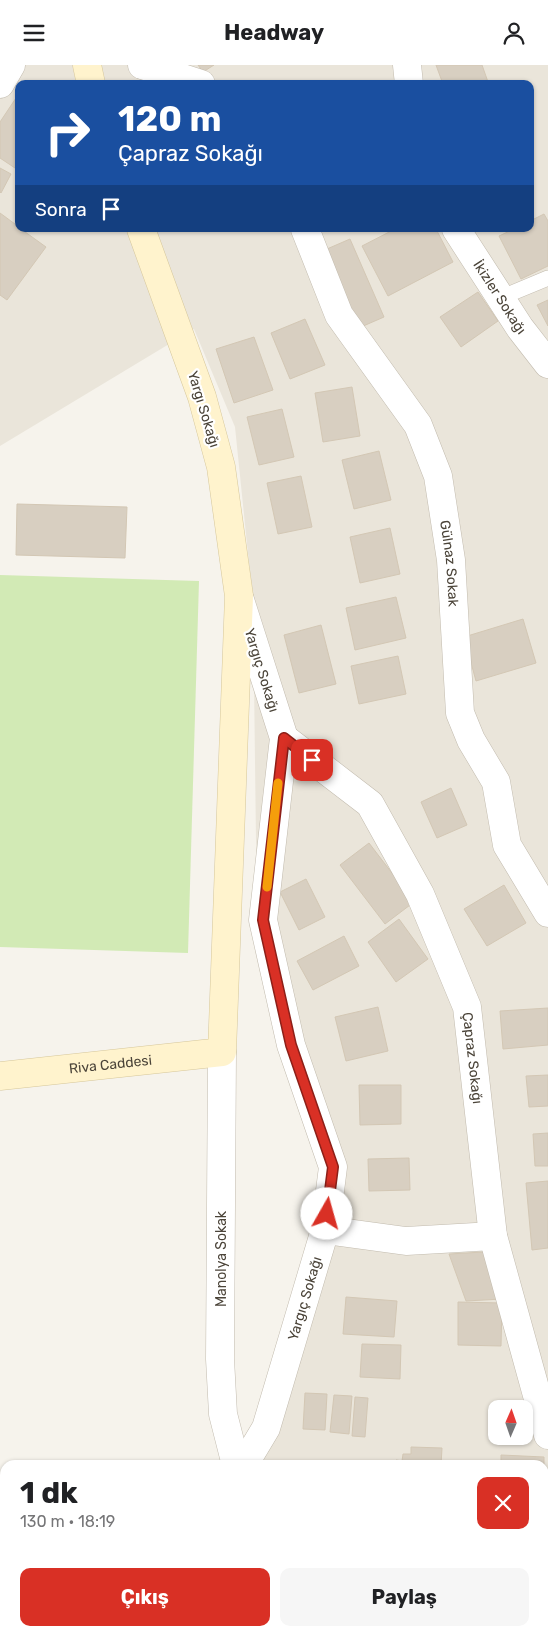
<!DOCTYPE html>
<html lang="tr">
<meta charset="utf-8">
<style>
:root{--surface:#fff;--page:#f6f6f6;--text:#202124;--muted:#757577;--accent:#d93025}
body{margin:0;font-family:Rubik,sans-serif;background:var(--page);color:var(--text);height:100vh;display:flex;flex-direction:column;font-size:19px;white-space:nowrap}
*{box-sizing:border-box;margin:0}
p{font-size:16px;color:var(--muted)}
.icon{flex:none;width:28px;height:28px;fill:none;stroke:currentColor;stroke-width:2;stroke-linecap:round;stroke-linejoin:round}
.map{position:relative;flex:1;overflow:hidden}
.drawer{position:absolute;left:0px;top:1395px;width:549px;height:176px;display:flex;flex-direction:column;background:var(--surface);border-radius:15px 15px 0 0;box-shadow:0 1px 4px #0004}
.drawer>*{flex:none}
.top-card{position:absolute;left:15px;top:15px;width:519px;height:152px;border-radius:10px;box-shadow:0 1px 4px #0004;background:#1a4fa0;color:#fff;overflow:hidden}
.needle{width:32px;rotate:2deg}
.buttons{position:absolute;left:488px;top:1335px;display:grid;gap:10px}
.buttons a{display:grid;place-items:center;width:45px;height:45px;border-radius:10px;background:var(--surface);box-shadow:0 1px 4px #0004;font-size:25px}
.pin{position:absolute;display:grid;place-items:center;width:42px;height:42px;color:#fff;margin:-21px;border-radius:10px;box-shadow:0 2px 8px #0006}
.me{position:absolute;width:55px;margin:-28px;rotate:7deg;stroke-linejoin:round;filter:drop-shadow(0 0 4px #0008)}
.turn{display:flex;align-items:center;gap:18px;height:105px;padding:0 20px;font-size:22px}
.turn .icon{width:65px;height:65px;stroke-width:2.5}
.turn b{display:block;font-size:35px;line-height:42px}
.then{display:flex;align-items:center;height:48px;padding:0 20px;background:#0003;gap:10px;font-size:19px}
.round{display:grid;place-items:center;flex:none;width:52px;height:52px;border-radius:10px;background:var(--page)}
.head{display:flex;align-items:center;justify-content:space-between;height:85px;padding:0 20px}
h1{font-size:30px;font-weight:700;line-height:38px}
.button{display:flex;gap:10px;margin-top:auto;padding:10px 20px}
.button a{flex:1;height:58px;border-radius:10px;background:var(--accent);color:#fff;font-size:20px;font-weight:700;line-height:58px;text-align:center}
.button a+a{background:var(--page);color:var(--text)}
header{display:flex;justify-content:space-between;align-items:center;height:65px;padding:0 20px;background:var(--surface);font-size:22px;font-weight:700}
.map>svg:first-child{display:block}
.residential{fill:#eae5da;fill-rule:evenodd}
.green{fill:#d2eab5}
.building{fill:#d8cfc1;stroke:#d3c7b4}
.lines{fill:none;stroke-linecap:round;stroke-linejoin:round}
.service-casing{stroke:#c2bbae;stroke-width:16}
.minor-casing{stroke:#c2bbae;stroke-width:29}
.tertiary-casing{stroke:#c2bbae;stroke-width:29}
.secondary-casing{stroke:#d6c79b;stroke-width:29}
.service{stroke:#fff;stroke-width:15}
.minor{stroke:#fff;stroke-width:28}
.tertiary{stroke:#fff;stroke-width:28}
.secondary{stroke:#fff3cd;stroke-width:28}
.route-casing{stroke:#8d1f18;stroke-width:12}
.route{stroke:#d93025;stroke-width:9}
.slow{stroke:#f59e0b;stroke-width:9}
.labels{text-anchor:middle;stroke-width:4.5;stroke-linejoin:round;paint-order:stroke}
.street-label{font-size:14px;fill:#4b4439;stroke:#fff}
</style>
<header><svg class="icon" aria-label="menu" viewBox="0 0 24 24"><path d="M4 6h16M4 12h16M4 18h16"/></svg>Headway<svg class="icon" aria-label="person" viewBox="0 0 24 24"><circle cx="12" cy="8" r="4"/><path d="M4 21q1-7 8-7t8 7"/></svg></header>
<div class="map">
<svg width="548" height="1571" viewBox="0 0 548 1571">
<rect width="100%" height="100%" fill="#f6f3ec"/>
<path class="residential" d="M0,0H548V1571H329L327,1566H544V1400H260L331,1189L344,1104L257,856L253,537L235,362L194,264L0,381ZM19,19H530V164H19ZM496,1344H524V1371H496Z"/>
<polygon class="green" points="0,510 199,516 188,888 0,882"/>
<g class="building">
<polygon points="198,0 214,0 203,7"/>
<polygon points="436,0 482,0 488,17 483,19 443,19"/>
<polygon points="18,30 19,97 15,103 0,93 0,57"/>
<polygon points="0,103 11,109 1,128 0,127"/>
<polygon points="0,148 19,162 19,164 21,164 46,182 7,235 0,230"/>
<polygon points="544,149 548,156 548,201 521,214 499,171 514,164 530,164 530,156"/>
<polygon points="395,164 436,164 453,197 388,231 362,181"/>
<polygon points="350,174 384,252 354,265 320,187"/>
<polygon points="478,227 498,256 461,282 440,252"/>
<polygon points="548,235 548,261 537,240"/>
<polygon points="305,254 325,300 290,314 271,268"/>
<polygon points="254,272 273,325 234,338 216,284"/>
<polygon points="352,322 360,371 323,377 315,328"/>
<polygon points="282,344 294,392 259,400 247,352"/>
<polygon points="379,386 391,435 354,444 342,395"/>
<polygon points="301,411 312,462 278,469 267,418"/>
<polygon points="17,439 127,442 125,493 16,490"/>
<polygon points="390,463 400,509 360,518 350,472"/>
<polygon points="396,532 406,573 355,585 346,543"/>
<polygon points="523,554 536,598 476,616 464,572"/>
<polygon points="321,560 336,619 299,628 284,570"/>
<polygon points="398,591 406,629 359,639 351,601"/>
<polygon points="451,723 467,760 437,773 421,737"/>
<polygon points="369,778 414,837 385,859 340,800"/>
<polygon points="306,814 325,852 299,865 280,827"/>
<polygon points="504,820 526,858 487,881 464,844"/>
<polygon points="399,854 428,894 396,917 368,877"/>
<polygon points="344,871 359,901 313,925 297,896"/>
<polygon points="378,942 388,986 346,996 335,952"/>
<polygon points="548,943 548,980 503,984 500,946"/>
<polygon points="548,1010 548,1041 529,1042 526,1011"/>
<polygon points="359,1020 401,1020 401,1059 360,1060"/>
<polygon points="548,1068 548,1101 535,1101 533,1069"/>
<polygon points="409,1093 410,1125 369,1126 368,1094"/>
<polygon points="548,1116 548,1183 532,1185 526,1118"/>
<polygon points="483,1187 502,1234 466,1236 449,1189"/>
<polygon points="346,1232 397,1236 394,1272 343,1269"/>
<polygon points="458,1237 502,1238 501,1281 458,1280"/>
<polygon points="362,1279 401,1280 400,1314 360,1312"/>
<polygon points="305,1328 327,1329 325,1365 303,1364"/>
<polygon points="334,1330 352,1331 349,1369 330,1367"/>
<polygon points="355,1332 368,1333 365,1372 352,1371"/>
<polygon points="411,1382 442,1383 441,1400 396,1400 396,1395 402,1396 403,1389 411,1389"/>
<polygon points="501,1390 544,1392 544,1404 544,1400 501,1400"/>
<polygon points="544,1483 548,1485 547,1505 544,1504"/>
</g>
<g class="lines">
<g class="service-casing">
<polyline id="service" points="500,233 548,213"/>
</g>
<g class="minor-casing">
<g id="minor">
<polyline points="142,0 201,19"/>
<polyline points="407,0 409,19"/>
<polyline points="0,19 11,0"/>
<path id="s1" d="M305,164L339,250L418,360L438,411L451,495L460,648L471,675L496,717L507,780L548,848"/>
<path id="s2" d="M456,164L520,263L548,299"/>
<path id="s3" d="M284,673L370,739L420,829L467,942L493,1171L548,1370"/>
<polyline points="325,1165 406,1176 493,1171"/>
<path id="s4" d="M238,1400L251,1388L266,1363L325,1165L333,1102L291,980L263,855L284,673L240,535"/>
<polyline points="544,1461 548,1462"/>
<polyline points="544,1542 548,1531"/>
<polyline points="533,1571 535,1566"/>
</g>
</g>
<g class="tertiary-casing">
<g id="tertiary">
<polyline points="222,987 220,1294 223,1349 236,1400"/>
<polyline points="298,1566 300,1571"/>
</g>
</g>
<g class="secondary-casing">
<g id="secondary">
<polyline points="87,0 91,19"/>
<path id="s5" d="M0,1011L222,987L239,531L221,402L202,332L141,164"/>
</g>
</g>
<use href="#service" class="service"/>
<use href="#minor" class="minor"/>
<use href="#tertiary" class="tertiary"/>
<use href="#secondary" class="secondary"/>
</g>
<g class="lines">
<g class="route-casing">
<polyline id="route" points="312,695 284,673 263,855 291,980 333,1102 327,1149"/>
</g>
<use href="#route" class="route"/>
<polyline class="slow" points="267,822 278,718"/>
</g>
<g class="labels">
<g class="street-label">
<text dy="5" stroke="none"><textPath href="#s2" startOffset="81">İkizler Sokağı</textPath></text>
<text transform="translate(204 344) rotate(73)" y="5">Yargı Sokağı</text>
<text dy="5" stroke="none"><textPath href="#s1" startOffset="371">Gülnaz Sokak</textPath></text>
<text transform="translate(262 605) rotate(73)" y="5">Yargıç Sokağı</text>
<text dy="5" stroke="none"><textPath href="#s3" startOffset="385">Çapraz Sokağı</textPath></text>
<text dy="5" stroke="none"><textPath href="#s5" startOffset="111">Riva Caddesi</textPath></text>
<text transform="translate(221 1194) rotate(-90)" y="5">Manolya Sokak</text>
<text dy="5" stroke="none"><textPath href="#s4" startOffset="182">Yargıç Sokağı</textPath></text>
</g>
</g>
</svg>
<div class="buttons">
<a><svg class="needle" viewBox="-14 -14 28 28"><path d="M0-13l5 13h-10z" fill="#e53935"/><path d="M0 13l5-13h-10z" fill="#757577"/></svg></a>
</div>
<div class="pin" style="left:312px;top:695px;background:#d93025"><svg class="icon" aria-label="arrive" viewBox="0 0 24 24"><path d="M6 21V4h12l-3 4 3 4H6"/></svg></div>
<svg class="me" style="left:327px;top:1149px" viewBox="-20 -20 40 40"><circle r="19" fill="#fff"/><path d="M0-13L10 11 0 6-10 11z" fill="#d93025"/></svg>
<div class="top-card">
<div class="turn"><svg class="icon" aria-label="right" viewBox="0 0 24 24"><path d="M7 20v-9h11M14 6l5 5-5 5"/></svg><div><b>120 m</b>Çapraz Sokağı</div></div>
<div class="then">Sonra<svg class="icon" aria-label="arrive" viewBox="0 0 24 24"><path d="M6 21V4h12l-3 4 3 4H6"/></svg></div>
</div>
<section class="drawer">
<div class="head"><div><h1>1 dk</h1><p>130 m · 18:19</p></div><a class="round" style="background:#d93025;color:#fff"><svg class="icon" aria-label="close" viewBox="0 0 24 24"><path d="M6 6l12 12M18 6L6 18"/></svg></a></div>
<div class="button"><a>Çıkış</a><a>Paylaş</a></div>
</section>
</div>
